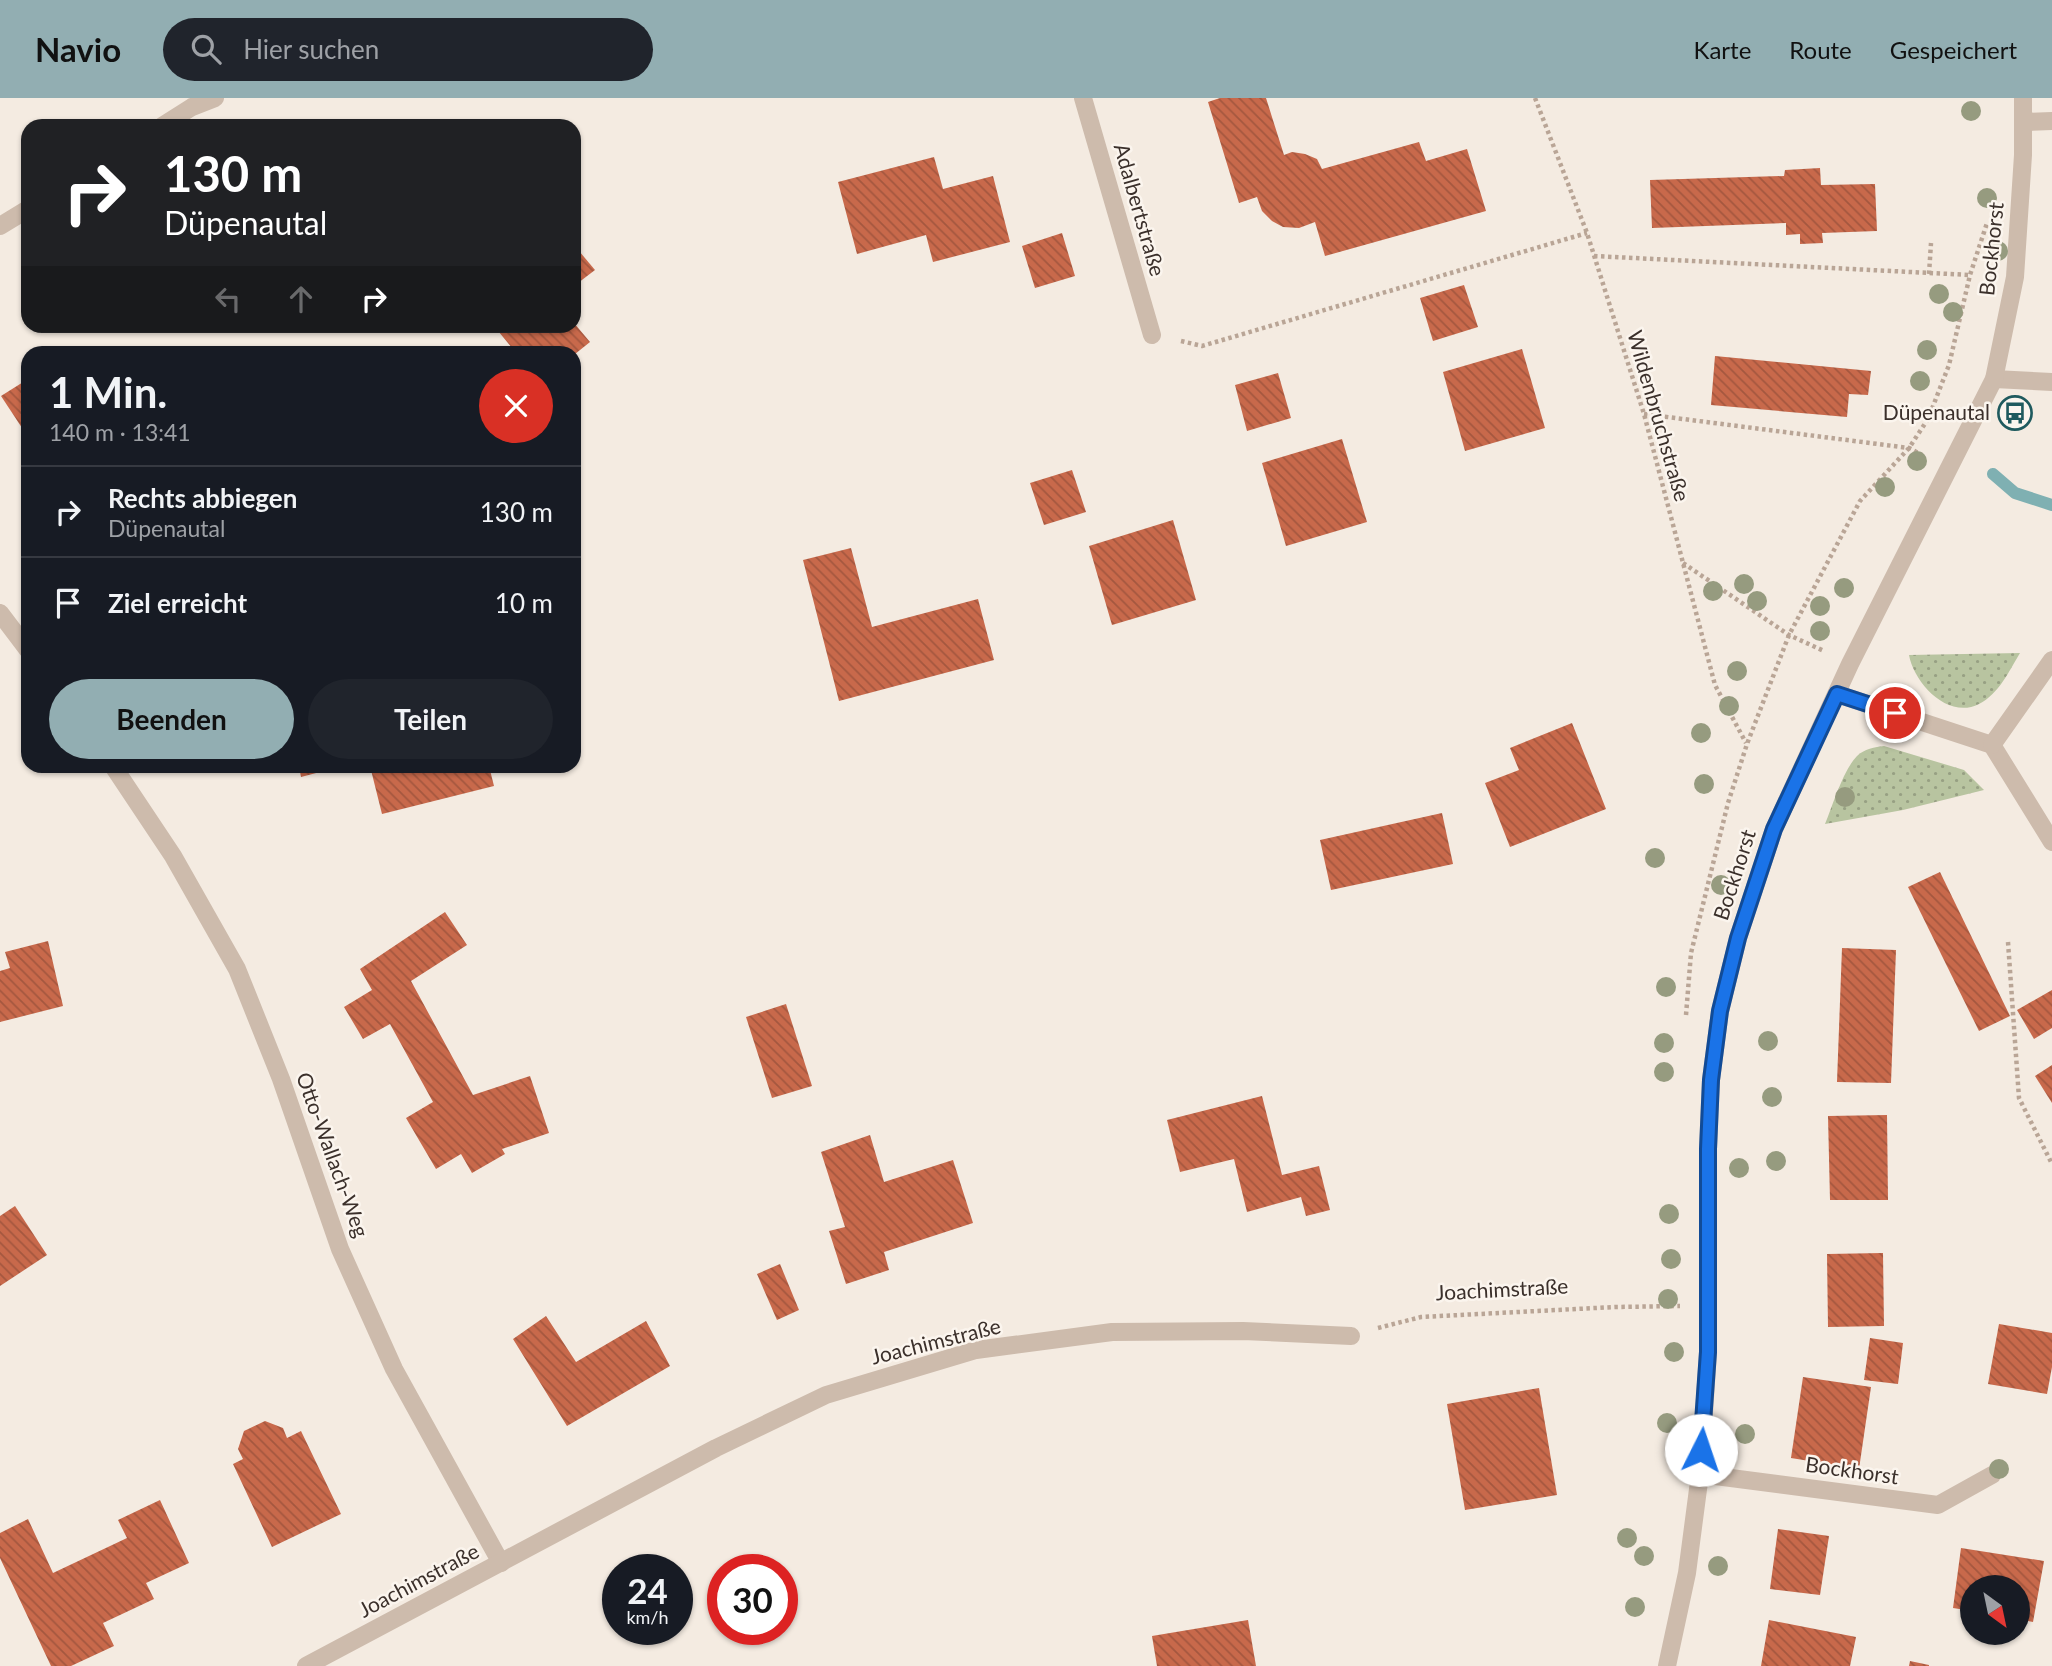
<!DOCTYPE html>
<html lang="de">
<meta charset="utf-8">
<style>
:root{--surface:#171b24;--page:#20242c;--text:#f1f3f6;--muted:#9ea1a6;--line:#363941;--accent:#92aeb2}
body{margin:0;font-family:Lato,sans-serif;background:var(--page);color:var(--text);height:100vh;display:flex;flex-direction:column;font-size:26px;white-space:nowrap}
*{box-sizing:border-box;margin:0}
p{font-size:23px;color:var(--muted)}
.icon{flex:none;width:38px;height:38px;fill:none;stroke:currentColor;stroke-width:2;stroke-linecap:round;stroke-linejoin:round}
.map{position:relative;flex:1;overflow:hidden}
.details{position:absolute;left:21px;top:248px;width:560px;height:427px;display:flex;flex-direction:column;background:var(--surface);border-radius:21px;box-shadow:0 2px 5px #0004}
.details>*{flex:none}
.hud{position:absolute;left:21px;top:21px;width:560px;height:214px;border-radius:21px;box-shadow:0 2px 5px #0004;background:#202124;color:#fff;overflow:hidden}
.needle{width:46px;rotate:147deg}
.tools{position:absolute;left:1960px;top:1477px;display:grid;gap:14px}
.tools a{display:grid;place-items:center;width:70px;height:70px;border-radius:50%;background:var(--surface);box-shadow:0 2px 5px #0004;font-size:35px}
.speed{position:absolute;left:602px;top:1456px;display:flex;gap:14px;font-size:35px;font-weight:700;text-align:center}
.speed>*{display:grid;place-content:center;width:91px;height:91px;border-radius:50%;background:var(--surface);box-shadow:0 2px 5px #0004;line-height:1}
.speed small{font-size:18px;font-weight:400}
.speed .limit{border:10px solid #d22;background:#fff;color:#111}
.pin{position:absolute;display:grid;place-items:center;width:60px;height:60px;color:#fff;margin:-30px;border:4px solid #fff;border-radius:50%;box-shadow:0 2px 7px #0007}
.me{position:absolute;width:77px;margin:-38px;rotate:4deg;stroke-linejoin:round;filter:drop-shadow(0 0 5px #0008)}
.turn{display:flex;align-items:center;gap:24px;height:147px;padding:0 28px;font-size:32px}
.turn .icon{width:91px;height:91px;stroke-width:2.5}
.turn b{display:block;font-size:49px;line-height:60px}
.lanes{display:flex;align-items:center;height:66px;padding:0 28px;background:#0003;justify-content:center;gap:35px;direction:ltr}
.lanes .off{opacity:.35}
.round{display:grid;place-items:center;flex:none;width:74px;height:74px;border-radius:37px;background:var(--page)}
.headline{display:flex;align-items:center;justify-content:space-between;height:119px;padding:0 28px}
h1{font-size:42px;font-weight:700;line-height:52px}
.cta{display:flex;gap:14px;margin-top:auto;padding:14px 28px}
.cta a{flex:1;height:80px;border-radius:42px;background:var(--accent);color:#111;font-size:28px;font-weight:700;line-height:80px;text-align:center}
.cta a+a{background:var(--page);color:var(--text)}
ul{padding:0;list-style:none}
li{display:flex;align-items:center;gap:21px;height:91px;padding:0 28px;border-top:2px solid var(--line)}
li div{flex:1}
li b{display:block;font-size:26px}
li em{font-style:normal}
header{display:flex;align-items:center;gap:42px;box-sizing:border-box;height:98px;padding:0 35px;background:var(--accent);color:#111}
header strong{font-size:33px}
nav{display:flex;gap:38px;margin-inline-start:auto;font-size:24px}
.search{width:490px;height:63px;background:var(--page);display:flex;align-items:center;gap:18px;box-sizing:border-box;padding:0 24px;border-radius:38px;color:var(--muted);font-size:26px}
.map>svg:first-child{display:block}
.grass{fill:url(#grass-dots)}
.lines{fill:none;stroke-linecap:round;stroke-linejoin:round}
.stream{stroke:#7fb0b2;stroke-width:12}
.building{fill:url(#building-back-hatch)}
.path{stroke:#b9a596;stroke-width:4.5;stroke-dasharray:3.5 3.5;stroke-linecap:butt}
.service{stroke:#cdbbac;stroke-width:18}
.minor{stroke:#cdbbac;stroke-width:18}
.tree{fill:#969b7f}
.route-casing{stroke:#114b97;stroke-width:18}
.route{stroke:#1a73e8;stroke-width:12}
.labels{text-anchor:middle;stroke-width:5;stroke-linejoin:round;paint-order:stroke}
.street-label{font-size:21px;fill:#3b302b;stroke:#fbf5ee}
.poi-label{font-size:21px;fill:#3b302b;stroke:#fbf5ee;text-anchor:end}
</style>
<header>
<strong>Navio</strong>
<div class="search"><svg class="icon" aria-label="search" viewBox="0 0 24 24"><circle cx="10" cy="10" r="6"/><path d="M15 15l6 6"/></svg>Hier suchen</div>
<nav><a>Karte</a><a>Route</a><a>Gespeichert</a></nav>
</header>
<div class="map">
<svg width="2052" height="1568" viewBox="0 0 2052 1568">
<defs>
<pattern id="grass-dots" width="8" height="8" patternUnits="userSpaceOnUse" patternTransform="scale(1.75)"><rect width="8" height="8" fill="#b8c4a0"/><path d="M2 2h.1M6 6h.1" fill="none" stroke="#97a083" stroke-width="1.8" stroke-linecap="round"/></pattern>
<pattern id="building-back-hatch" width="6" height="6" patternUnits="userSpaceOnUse" patternTransform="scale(1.75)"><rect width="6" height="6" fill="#c8694b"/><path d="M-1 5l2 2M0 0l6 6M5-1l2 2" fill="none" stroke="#a4573f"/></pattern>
</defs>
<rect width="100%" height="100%" fill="#f4ebe1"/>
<g class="grass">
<path d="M2020,555C2009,573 1999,596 1979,606C1948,622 1914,585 1909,557Z"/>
<path d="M1884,648L1964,672L1984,692L1903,712L1825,726C1833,707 1843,672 1857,658C1864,651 1875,649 1884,648Z"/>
</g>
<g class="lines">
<polyline class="stream" points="1993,376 2015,395 2052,407"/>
</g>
<g class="building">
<polygon points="1220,0 1266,0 1284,57 1292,54 1305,56 1317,61 1322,71 1419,44 1426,63 1467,51 1486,113 1325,158 1315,124 1299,130 1283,129 1272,123 1262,113 1257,99 1239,105 1208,4"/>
<polygon points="934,59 943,91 993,78 1010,144 933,164 926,137 857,156 838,84"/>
<polygon points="1820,70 1821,87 1875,86 1877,133 1822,135 1823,145 1800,146 1800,136 1786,137 1786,125 1652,130 1650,82 1784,78 1785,72"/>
<polygon points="1062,135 1075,178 1035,190 1022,148"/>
<polygon points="574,147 595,172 574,188"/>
<polygon points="1464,187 1478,229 1433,243 1420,200"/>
<polygon points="574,225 590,244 575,256 517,256 494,228 574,228"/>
<polygon points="1522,251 1545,330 1465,353 1443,274"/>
<polygon points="1715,258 1871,273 1868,297 1849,296 1847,319 1711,307"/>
<polygon points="1278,275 1291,320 1247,333 1235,287"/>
<polygon points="28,281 28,339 1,298"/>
<polygon points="1342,341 1367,424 1286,448 1262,365"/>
<polygon points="1072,372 1086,414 1044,427 1030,385"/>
<polygon points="1173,422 1196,502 1112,527 1089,448"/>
<polygon points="851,450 872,529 978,501 994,562 839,603 803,462"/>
<polygon points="1572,625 1606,711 1510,749 1485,685 1519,672 1510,650"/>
<polygon points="299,668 339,668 339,669 301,679"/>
<polygon points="370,668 489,668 494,688 382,716"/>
<polygon points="1442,715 1453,766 1331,792 1320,742"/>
<polygon points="1940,774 2010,918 1979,933 1908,789"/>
<polygon points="445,814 467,847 411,883 473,997 530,978 549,1035 502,1051 505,1056 472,1075 461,1056 436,1071 406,1020 433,1004 390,926 363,941 344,909 372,892 360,871"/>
<polygon points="48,843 63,908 0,924 0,873 10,870 5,854"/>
<polygon points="1842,850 1896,852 1891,985 1837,984"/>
<polygon points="2052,892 2052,930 2034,941 2017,912"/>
<polygon points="786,906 812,988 772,1000 746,919"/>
<polygon points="2052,967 2052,1005 2035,978"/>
<polygon points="1262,998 1282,1077 1319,1068 1330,1112 1306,1118 1301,1099 1247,1114 1234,1061 1180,1074 1167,1022"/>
<polygon points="1887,1017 1888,1102 1830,1102 1828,1018"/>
<polygon points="870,1037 884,1084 953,1062 973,1125 884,1154 889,1172 846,1186 829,1133 845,1129 821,1054"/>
<polygon points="15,1108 47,1157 0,1188 0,1118"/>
<polygon points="1883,1155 1884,1228 1828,1229 1827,1156"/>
<polygon points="780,1166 799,1212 777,1222 757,1176"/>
<polygon points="546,1218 576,1264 646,1223 670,1268 567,1328 513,1241"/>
<polygon points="1999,1226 2052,1235 2052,1269 2047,1296 1988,1286"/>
<polygon points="1870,1240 1903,1245 1898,1286 1864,1282"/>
<polygon points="1803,1279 1871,1289 1859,1371 1791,1360"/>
<polygon points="1539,1290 1557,1397 1465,1412 1447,1306"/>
<polygon points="265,1323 283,1330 287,1340 301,1333 341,1416 272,1449 233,1366 243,1361 238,1351 244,1333"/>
<polygon points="160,1402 189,1465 146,1485 154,1501 103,1525 114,1548 71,1568 51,1568 0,1460 0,1435 28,1421 53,1475 127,1440 118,1422"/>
<polygon points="1778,1431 1829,1438 1820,1497 1770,1491"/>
<polygon points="1961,1450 2044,1463 2033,1524 2018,1521 2018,1489 1972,1489 1972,1513 1953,1510"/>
<polygon points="1248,1522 1256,1568 1157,1568 1152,1538"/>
<polygon points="1769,1522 1856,1539 1850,1568 1761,1568"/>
<polygon points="1910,1563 1929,1567 1929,1568 1909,1568"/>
</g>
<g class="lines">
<g class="path">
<polyline points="1535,0 1587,135 1644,316 1715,587 1746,645"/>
<polyline points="1594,158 1970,177"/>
<polyline points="1929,176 1931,145"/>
<polyline points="1181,243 1202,248 1587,135"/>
<polyline points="1644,316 1909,350 1922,357"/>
<polyline points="1683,465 1789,537 1824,553"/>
<polyline points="2008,844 2019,1000 2052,1066"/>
<polyline points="1686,917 1691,855 1728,705 1747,646 1789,537 1860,403 1909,350 1928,321 1949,267 1970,177 1987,125"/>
<polyline points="1378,1230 1421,1219 1615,1209 1680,1208"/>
</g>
<g class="service">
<polyline points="2023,24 2052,23"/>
<polyline points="1994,281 2052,284"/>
</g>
<g class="minor">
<polyline points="1083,0 1152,237"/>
<polyline points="162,28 192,9 215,0"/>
<polyline points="0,128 28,111"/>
<polyline points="0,515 28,552"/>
<polyline points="1837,596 1992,647 2052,744"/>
<polyline points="1992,647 2052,562"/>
<polyline points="113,668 173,758 237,871 281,981 340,1151 394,1271 501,1465"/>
<polyline points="1700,1376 1938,1407 1992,1377"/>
<polyline points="306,1568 716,1350 826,1297 976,1252 1112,1234 1243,1233 1351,1238"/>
<polyline points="1667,1568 1687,1475 1700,1376 1708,1254 1708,1051 1711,982 1720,913 1738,840 1774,731 1850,566 1994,281 2015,179 2023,57 2023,0"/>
</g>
</g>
<g class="tree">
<circle cx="1971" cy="13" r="10"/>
<circle cx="1987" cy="100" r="10"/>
<circle cx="1998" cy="153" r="10"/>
<circle cx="1939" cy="196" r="10"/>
<circle cx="1953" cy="214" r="10"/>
<circle cx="1927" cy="252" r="10"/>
<circle cx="1920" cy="283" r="10"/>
<circle cx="1917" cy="363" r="10"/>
<circle cx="1885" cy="389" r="10"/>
<circle cx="1744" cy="486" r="10"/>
<circle cx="1844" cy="490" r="10"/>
<circle cx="1713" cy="493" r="10"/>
<circle cx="1757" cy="503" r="10"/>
<circle cx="1820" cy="508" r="10"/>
<circle cx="1820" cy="533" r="10"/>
<circle cx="1737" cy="573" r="10"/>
<circle cx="1729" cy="608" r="10"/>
<circle cx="1701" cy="635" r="10"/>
<circle cx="1704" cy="686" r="10"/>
<circle cx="1845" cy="699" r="10"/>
<circle cx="1655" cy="760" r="10"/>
<circle cx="1721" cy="787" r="10"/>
<circle cx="1666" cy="889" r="10"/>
<circle cx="1768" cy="943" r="10"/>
<circle cx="1664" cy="945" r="10"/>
<circle cx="1664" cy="974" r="10"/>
<circle cx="1772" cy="999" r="10"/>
<circle cx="1776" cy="1063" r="10"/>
<circle cx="1739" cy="1070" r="10"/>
<circle cx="1669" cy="1116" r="10"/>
<circle cx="1671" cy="1161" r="10"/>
<circle cx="1668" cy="1201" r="10"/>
<circle cx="1674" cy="1254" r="10"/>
<circle cx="1667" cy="1325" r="10"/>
<circle cx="1745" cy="1336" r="10"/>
<circle cx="1999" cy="1371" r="10"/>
<circle cx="1627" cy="1440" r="10"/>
<circle cx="1644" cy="1458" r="10"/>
<circle cx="1718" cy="1468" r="10"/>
<circle cx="1635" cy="1509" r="10"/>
</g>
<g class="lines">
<g class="route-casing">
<polyline id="route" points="1701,1352 1708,1254 1708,1051 1711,982 1720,913 1738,840 1774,731 1837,596 1895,615"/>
</g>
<use href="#route" class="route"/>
</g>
<defs>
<g id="bus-ring" transform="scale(1.75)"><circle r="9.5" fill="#fbf5ee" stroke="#1f5a5e" stroke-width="1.5"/><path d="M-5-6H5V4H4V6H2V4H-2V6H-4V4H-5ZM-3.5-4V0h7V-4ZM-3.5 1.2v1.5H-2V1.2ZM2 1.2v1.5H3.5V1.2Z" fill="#1f5a5e"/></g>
</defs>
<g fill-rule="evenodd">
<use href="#bus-ring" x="2015" y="315"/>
</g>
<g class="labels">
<g class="street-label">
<text transform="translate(1139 112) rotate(74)" y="7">Adalbertstraße</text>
<text transform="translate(1992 151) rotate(-84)" y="7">Bockhorst</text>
<text transform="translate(1658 318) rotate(74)" y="7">Wildenbruchstraße</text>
<text transform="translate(1735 777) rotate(-72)" y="7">Bockhorst</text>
<text transform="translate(332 1057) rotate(70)" y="7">Otto-Wallach-Weg</text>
<text transform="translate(1502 1192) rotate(-3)" y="7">Joachimstraße</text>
<text transform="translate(936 1244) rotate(-14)" y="7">Joachimstraße</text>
<text transform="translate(1852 1373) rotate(8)" y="7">Bockhorst</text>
<text transform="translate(419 1483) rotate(-28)" y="7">Joachimstraße</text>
</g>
<g class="poi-label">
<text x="1990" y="322">Düpenautal</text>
</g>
</g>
</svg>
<div class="tools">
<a><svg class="needle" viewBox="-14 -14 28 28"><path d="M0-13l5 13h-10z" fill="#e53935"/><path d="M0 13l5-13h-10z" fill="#9ea1a6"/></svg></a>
</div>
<div class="speed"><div>24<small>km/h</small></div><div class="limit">30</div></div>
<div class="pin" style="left:1895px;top:615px;background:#d93025"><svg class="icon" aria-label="arrive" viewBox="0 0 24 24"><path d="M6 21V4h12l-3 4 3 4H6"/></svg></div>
<svg class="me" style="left:1701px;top:1352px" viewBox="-20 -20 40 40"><circle r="19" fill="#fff"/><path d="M0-13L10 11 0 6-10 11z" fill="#1a73e8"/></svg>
<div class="hud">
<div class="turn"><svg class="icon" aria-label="right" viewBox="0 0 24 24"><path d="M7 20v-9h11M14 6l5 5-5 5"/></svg><div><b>130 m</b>Düpenautal</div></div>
<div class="lanes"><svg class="icon off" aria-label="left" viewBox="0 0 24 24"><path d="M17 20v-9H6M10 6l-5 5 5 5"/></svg><svg class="icon off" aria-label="ahead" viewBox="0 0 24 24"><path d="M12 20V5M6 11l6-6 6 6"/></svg><svg class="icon" aria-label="right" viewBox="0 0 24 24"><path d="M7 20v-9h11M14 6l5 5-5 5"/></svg></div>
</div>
<section class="details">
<div class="headline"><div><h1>1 Min.</h1><p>140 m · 13:41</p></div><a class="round" style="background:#d93025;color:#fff"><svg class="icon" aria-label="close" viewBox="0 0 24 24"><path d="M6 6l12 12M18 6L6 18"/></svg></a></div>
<ul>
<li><svg class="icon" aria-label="right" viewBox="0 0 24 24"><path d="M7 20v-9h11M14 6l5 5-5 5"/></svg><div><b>Rechts abbiegen</b><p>Düpenautal</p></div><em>130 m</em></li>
<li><svg class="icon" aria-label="arrive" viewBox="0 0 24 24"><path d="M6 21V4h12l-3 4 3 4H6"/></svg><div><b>Ziel erreicht</b></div><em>10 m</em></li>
</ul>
<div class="cta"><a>Beenden</a><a>Teilen</a></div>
</section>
</div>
